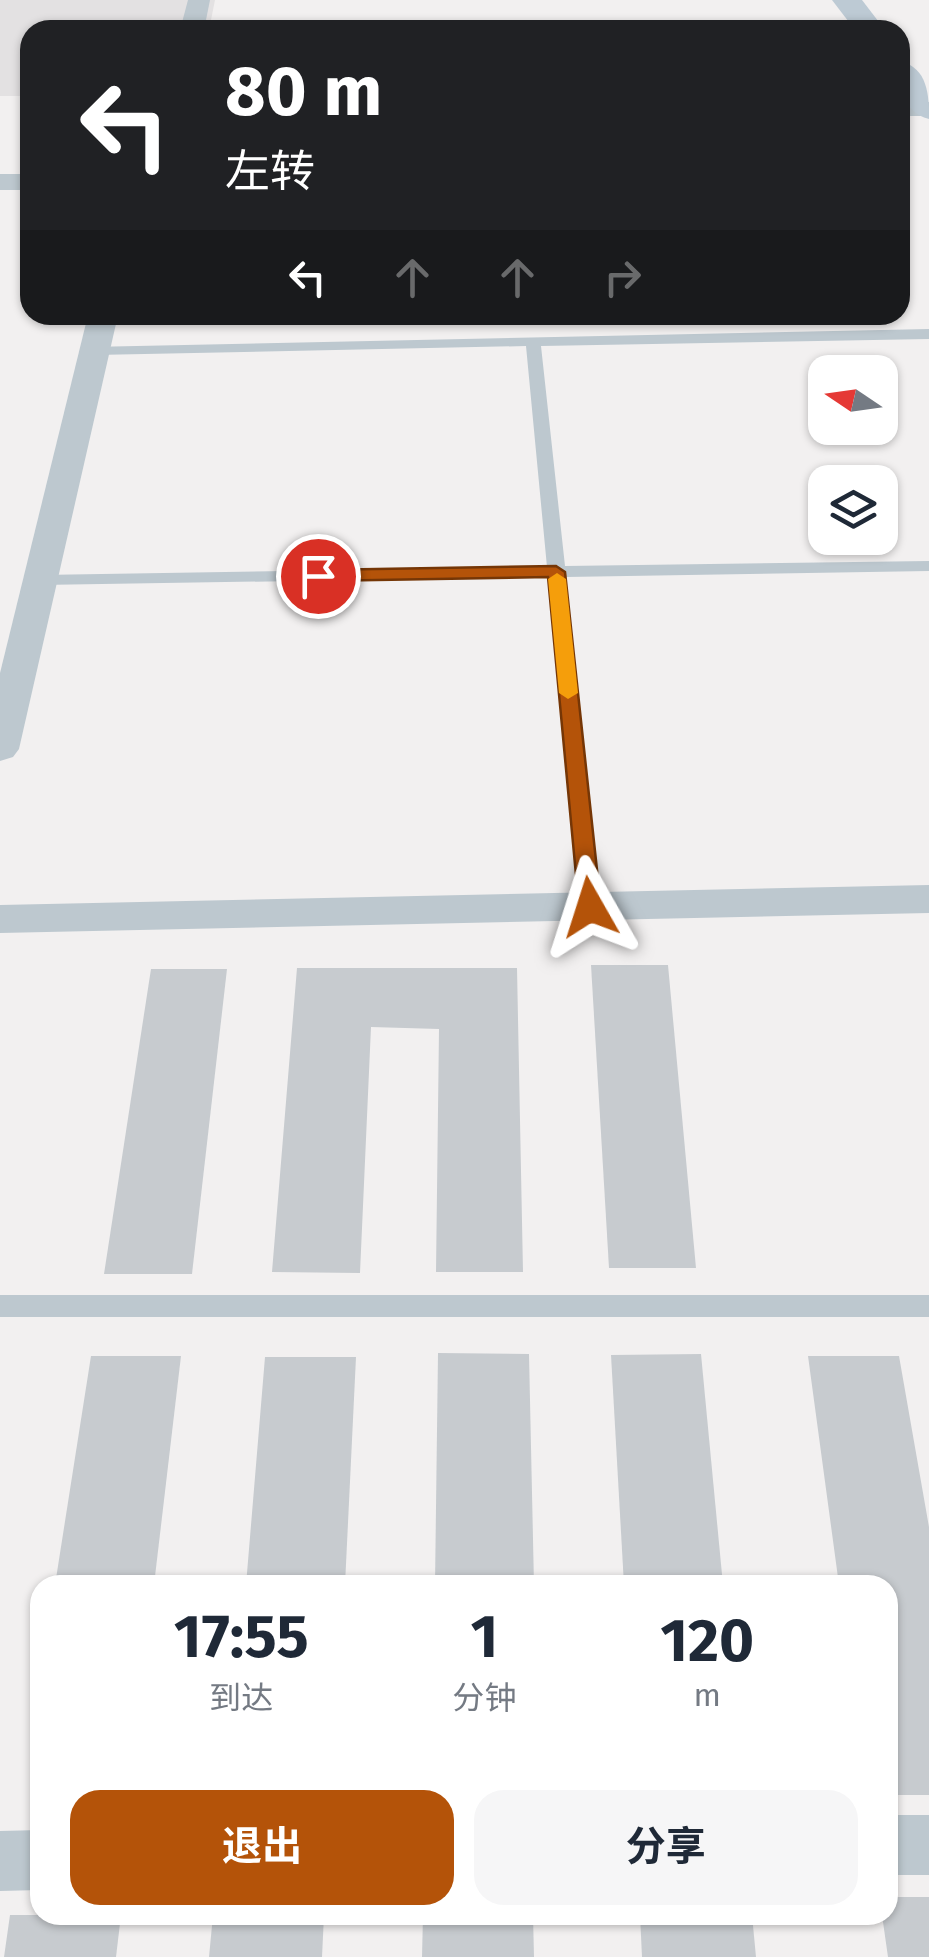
<!DOCTYPE html>
<html lang="zh">
<meta charset="utf-8">
<style>
:root{--surface:#fff;--page:#f6f6f7;--text:#1f2937;--muted:#747a83;--accent:#b45309}
body{margin:0;font-family:"Fira Sans","Noto Sans SC",sans-serif;background:var(--page);color:var(--text);height:100vh;display:flex;flex-direction:column;font-size:38px;white-space:nowrap}
*{box-sizing:border-box;margin:0}
p{font-size:32px;color:var(--muted)}
.icon{flex:none;width:55px;height:55px;fill:none;stroke:currentColor;stroke-width:2;stroke-linecap:round;stroke-linejoin:round}
.map{position:relative;flex:1;overflow:hidden}
.side{position:absolute;left:30px;top:1575px;width:868px;height:350px;display:flex;flex-direction:column;background:var(--surface);border-radius:30px;box-shadow:0 2px 8px #0004}
.side>*{flex:none}
.hud{position:absolute;left:20px;top:20px;width:890px;height:305px;border-radius:30px;box-shadow:0 2px 8px #0004;background:#202124;color:#fff;overflow:hidden}
.needle{width:65px;rotate:283deg}
.buttons{position:absolute;left:808px;top:355px;display:grid;gap:20px}
.buttons a{display:grid;place-items:center;width:90px;height:90px;border-radius:20px;background:var(--surface);box-shadow:0 2px 8px #0004;font-size:50px}
.pin{position:absolute;display:grid;place-items:center;width:85px;height:85px;color:#fff;margin:-42px;border:5px solid #fff;border-radius:50%;box-shadow:0 2px 10px #0007}
.me{position:absolute;width:110px;margin:-55px;rotate:354deg;stroke-linejoin:round;filter:drop-shadow(0 0 8px #0008)}
.turn{display:flex;align-items:center;gap:35px;height:210px;padding:0 40px;font-size:45px}
.turn .icon{width:130px;height:130px;stroke-width:2.5}
.turn b{display:block;font-size:70px;line-height:85px}
.lanes{display:flex;align-items:center;height:95px;padding:0 40px;background:#0003;justify-content:center;gap:50px;direction:ltr}
.lanes .off{opacity:.35}
.eta{display:flex;justify-content:space-evenly;align-items:center;height:170px;text-align:center}
.eta b{font-size:60px;font-weight:700;line-height:70px}
.primary-button{display:flex;gap:20px;margin-top:auto;padding:20px 40px}
.primary-button a{flex:1;height:115px;border-radius:30px;background:var(--accent);color:#fff;font-size:40px;font-weight:700;line-height:115px;text-align:center}
.primary-button a+a{background:var(--page);color:var(--text)}
.map>svg:first-child{display:block}
.education{fill:#e3e1e2}
.building{fill:#c7cbcf}
.lines{fill:none;stroke-linecap:round;stroke-linejoin:round}
.service{fill:#bdc8cf;fill-rule:evenodd}
.minor{fill:#bdc8cf;fill-rule:evenodd}
.secondary{fill:#bdcad4;fill-rule:evenodd}
.route{fill:#b45309;stroke:#753606;stroke-width:2.5}
.slow{fill:#f59e0b}
</style>
<div class="map">
<svg width="929" height="1957" viewBox="0 0 929 1957">
<rect width="100%" height="100%" fill="#f2f0f0"/>
<polygon class="education" points="0,0 215,0 209,30 30,30 30,96 0,96"/>
<g class="building">
<polygon points="591,965 668,965 696,1268 609,1268"/>
<polygon points="297,968 517,968 523,1272 436,1272 439,1029 371,1027 360,1273 272,1272"/>
<polygon points="151,969 227,969 192,1274 104,1274"/>
<polygon points="438,1353 529,1354 534,1585 435,1585"/>
<polygon points="701,1354 723,1585 624,1585 611,1355"/>
<polygon points="91,1356 181,1356 154,1585 55,1585"/>
<polygon points="808,1356 899,1356 929,1527 929,1795 888,1795 888,1585 839,1585"/>
<polygon points="265,1357 356,1357 345,1585 246,1585"/>
<polygon points="888,1897 929,1897 929,1957 888,1957 882,1915 888,1915"/>
<polygon points="10,1915 121,1915 116,1957 4,1957"/>
<polygon points="213,1915 324,1915 322,1957 209,1957"/>
<polygon points="423,1915 533,1915 534,1957 422,1957"/>
<polygon points="640,1915 752,1915 756,1957 642,1957"/>
</g>
<g class="lines">
<g class="service">
<polygon points="929,329 929,339 541,346 565,566 929,561 929,571 566,577 601,907 590,914 579,907 548,577 40,585 31,580 40,575 547,567 526,346 95,355 89,353 89,347"/>
<rect x="0" y="1295" width="929" height="22"/>
</g>
<g class="minor">
<polygon points="188,0 210,0 204,30 180,30"/>
<rect x="900" y="102" width="29" height="14"/>
<rect x="0" y="174" width="30" height="16"/>
<polygon points="88,315 118,315 19,749 13,757 0,761 0,673"/>
<polygon points="929,885 929,913 0,933 0,905"/>
<rect x="888" y="1815" width="41" height="60"/>
<polygon points="40,1830 40,1890 0,1891 0,1831"/>
</g>
<g class="secondary">
<polygon points="832,0 862,0 885,30 855,30"/>
<path d="M900,61C928,68 929,95 929,119C901,112 900,85 900,61Z"/>
</g>
</g>
<polygon class="route" points="556,566 565,572 601,907 590,914 579,907 548,577 318,581 309,576 318,570"/>
<polygon class="slow" points="557,573 566,579 578,693 568,699 559,693 548,579"/>
</svg>
<div class="buttons">
<a><svg class="needle" viewBox="-14 -14 28 28"><path d="M0-13l5 13h-10z" fill="#e53935"/><path d="M0 13l5-13h-10z" fill="#747a83"/></svg></a>
<a><svg class="icon" aria-label="layers" viewBox="0 0 24 24"><path d="M12 4l9 5-9 5-9-5zM3 14l9 5 9-5"/></svg></a>
</div>
<div class="pin" style="left:318px;top:576px;background:#d93025"><svg class="icon" aria-label="arrive" viewBox="0 0 24 24"><path d="M6 21V4h12l-3 4 3 4H6"/></svg></div>
<svg class="me" style="left:590px;top:907px" viewBox="-20 -20 40 40"><path d="M0-17L14 15 0 8-14 15z" fill="#b45309" stroke="#fff" stroke-width="4"/></svg>
<div class="hud">
<div class="turn"><svg class="icon" aria-label="left" viewBox="0 0 24 24"><path d="M17 20v-9H6M10 6l-5 5 5 5"/></svg><div><b>80 m</b>左转</div></div>
<div class="lanes"><svg class="icon" aria-label="left" viewBox="0 0 24 24"><path d="M17 20v-9H6M10 6l-5 5 5 5"/></svg><svg class="icon off" aria-label="ahead" viewBox="0 0 24 24"><path d="M12 20V5M6 11l6-6 6 6"/></svg><svg class="icon off" aria-label="ahead" viewBox="0 0 24 24"><path d="M12 20V5M6 11l6-6 6 6"/></svg><svg class="icon off" aria-label="right" viewBox="0 0 24 24"><path d="M7 20v-9h11M14 6l5 5-5 5"/></svg></div>
</div>
<section class="side">
<div class="eta">
<div><b>17:55</b><p>到达</p></div>
<div><b>1</b><p>分钟</p></div>
<div><b>120</b><p>m</p></div>
</div>
<div class="primary-button"><a>退出</a><a>分享</a></div>
</section>
</div>
